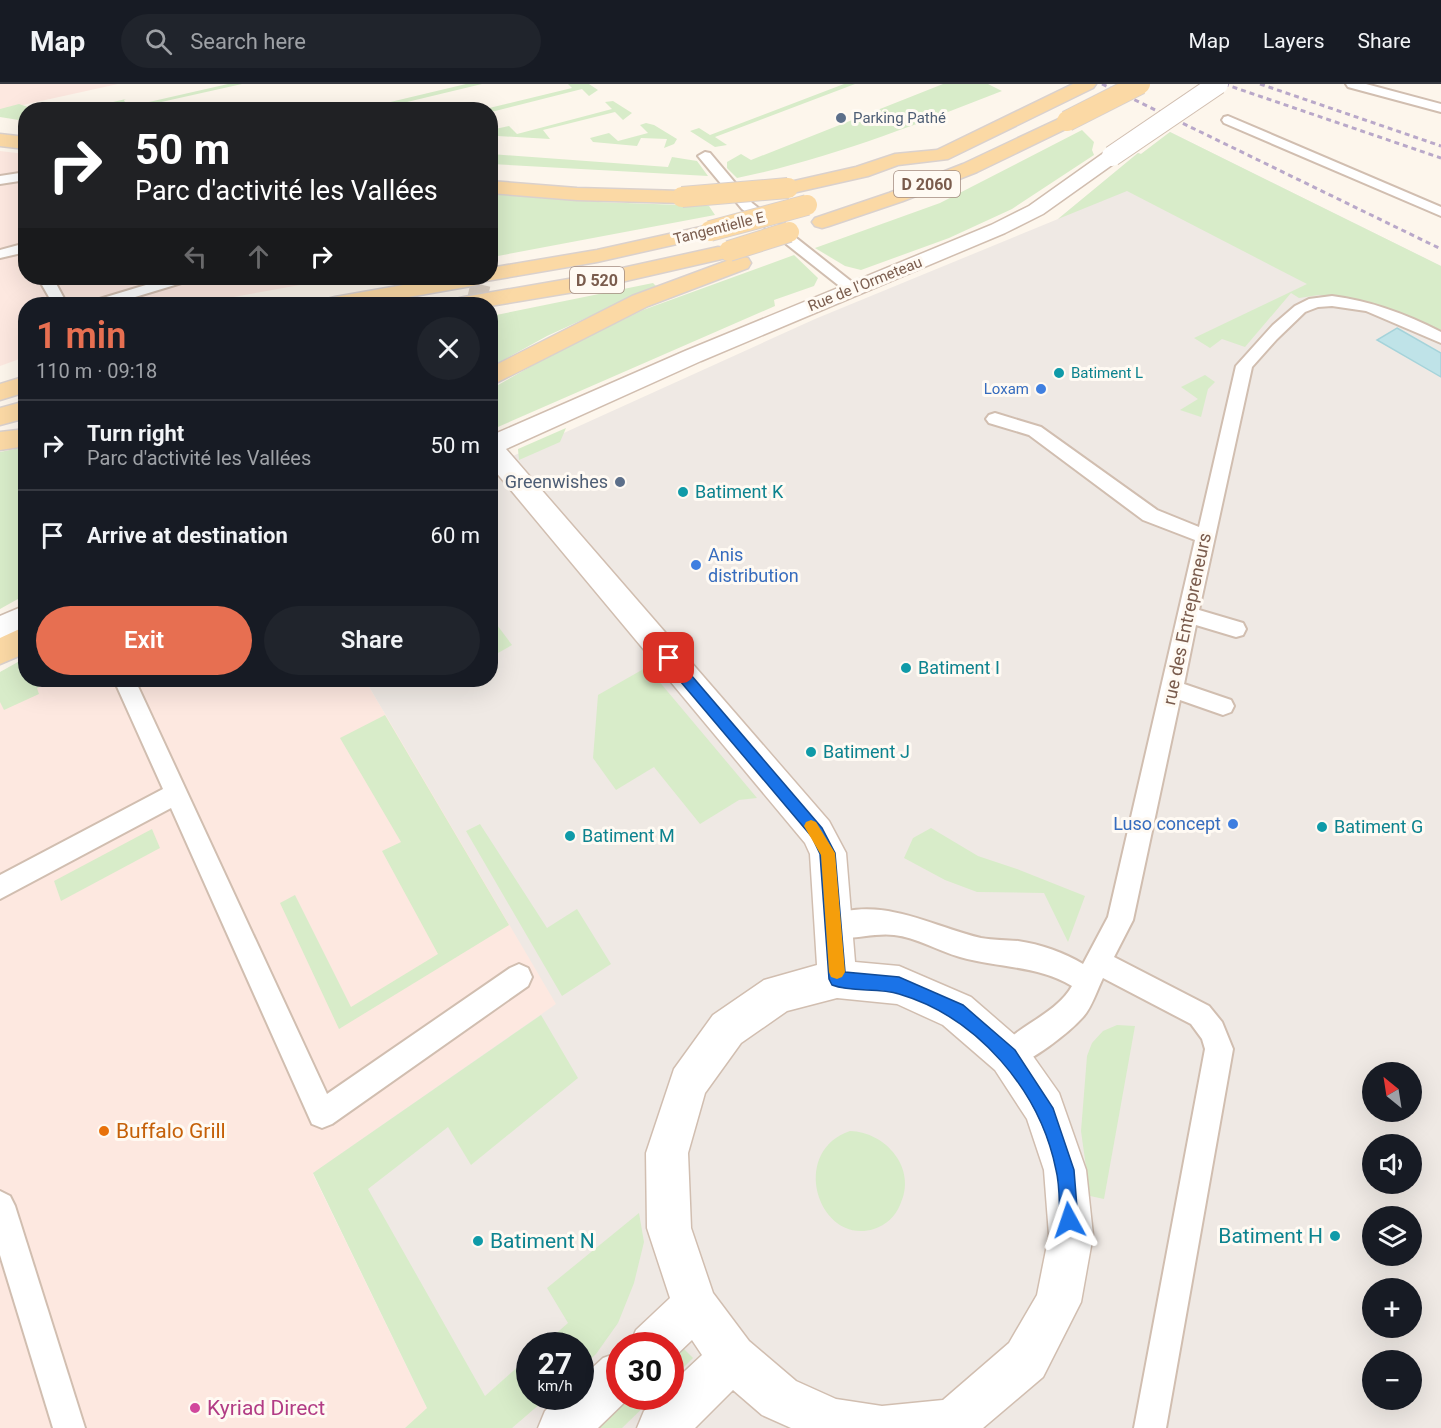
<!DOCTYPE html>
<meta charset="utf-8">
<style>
:root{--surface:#171b24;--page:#20242c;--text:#f1f3f6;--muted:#9ea1a6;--line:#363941;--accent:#e76f51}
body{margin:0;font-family:Roboto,sans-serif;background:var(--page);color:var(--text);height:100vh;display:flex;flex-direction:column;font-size:22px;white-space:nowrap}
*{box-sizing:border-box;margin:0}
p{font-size:20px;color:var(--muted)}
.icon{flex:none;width:33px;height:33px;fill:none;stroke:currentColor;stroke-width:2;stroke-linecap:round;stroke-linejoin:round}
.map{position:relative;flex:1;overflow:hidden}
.panel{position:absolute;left:18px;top:213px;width:480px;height:390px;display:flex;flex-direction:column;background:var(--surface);border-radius:24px;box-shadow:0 6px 24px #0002}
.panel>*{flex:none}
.top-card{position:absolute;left:18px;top:18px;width:480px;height:183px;border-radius:24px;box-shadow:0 6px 24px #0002;background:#202124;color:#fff;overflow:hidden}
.needle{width:39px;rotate:330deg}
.fabs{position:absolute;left:1362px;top:978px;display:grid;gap:12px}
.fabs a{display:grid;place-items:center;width:60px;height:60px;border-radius:50%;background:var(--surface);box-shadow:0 6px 24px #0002;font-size:30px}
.speed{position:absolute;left:516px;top:1248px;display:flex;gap:12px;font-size:30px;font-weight:700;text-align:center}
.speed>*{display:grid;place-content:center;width:78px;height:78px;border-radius:50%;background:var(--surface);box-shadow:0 6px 24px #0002;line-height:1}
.speed small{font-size:15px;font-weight:400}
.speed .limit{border:9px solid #d22;background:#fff;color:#111}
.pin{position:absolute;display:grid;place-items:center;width:51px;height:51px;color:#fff;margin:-26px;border-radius:12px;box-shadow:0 3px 9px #0006}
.me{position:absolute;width:66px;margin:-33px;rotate:355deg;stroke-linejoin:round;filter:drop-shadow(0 0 4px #0008)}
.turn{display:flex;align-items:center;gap:21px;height:126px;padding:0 18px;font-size:27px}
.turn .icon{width:78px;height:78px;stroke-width:2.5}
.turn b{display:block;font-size:42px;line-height:51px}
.lanes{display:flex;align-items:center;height:57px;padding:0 18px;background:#0003;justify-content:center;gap:30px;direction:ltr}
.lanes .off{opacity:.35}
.round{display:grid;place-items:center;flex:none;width:63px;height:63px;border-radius:32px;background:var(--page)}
.headline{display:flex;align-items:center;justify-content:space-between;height:102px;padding:0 18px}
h1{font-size:36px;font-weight:600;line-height:45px;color:var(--accent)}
.action{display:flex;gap:12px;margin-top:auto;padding:12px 18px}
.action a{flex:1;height:69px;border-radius:36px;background:var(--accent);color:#fff;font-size:24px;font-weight:600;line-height:69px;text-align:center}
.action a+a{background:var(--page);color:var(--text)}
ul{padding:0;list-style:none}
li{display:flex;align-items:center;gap:18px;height:90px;padding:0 18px;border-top:2px solid var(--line)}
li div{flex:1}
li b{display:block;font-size:22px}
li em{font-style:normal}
header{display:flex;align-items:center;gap:36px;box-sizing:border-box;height:84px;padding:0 30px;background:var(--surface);border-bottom:2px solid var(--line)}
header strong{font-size:28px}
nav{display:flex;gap:33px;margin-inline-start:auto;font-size:21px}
.search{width:420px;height:54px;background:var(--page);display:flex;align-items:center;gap:15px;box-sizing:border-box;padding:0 21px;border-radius:33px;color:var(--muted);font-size:22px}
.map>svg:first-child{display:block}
.commercial{fill:#fde8e0}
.industrial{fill:#efe9e4;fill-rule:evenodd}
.green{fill:#d8ecc9}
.water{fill:#bfe3e8;stroke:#a5d3da;stroke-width:1.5}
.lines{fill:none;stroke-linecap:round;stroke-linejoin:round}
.primary-tunnel{stroke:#dcd0c4;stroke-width:20;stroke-dasharray:20 10;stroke-linecap:butt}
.service-casing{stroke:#d1beb0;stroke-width:4}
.minor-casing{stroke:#d1beb0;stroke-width:3}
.primary-casing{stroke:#dad1cd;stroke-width:3}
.service{fill:#fff;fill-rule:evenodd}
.minor{fill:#fff;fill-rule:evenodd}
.primary{fill:#fbd9a5;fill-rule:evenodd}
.rail{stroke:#b9a8c9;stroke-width:3;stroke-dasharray:5 4;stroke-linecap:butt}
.minor-bridge-casing{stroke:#d1beb0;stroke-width:22;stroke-linecap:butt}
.primary-bridge-casing{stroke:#dad1cd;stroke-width:22;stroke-linecap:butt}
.minor-bridge{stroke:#fff;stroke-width:20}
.primary-bridge{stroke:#fbd9a5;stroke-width:20}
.route{fill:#1a73e8;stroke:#114b97;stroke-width:1.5}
.slow{fill:#f59e0b}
.service-dot{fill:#5c6f8a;stroke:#fffaf3;stroke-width:2}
.culture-dot{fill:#0f9aa8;stroke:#fffaf3;stroke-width:2}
.shop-dot{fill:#3f7fe0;stroke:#fffaf3;stroke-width:2}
.food-dot{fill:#e8710a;stroke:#fffaf3;stroke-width:2}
.hotel-dot{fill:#d1479c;stroke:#fffaf3;stroke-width:2}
.labels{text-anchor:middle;stroke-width:6;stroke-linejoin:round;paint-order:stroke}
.far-service-label{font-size:15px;fill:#4e5e75;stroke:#fffaf3;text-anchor:start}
.far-street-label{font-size:15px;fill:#7a5c4d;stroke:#fffaf3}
.far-culture-label{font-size:15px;fill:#0d838f;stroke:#fffaf3;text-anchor:start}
.far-shop-label{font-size:15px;fill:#366cbe;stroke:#fffaf3;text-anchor:end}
.shield{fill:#fffaf3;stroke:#a28b7f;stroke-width:1.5}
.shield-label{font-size:16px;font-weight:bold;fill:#7a5c4d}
.service-label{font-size:18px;fill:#4e5e75;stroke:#fffaf3;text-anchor:end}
.culture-label{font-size:18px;fill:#0d838f;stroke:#fffaf3;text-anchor:start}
.shop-label{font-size:18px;fill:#366cbe;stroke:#fffaf3;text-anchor:start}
.street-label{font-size:18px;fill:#7a5c4d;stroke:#fffaf3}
.near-food-label{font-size:21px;fill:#c56008;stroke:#fffaf3;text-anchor:start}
.near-culture-label{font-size:21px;fill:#0d838f;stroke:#fffaf3;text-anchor:end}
.near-hotel-label{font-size:21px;fill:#b23c85;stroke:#fffaf3;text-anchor:start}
</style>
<header>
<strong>Map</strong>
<div class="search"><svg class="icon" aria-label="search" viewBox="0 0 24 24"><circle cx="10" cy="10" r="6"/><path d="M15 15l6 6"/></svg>Search here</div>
<nav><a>Map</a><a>Layers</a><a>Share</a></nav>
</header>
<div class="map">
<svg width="1441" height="1344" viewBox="0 0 1441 1344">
<rect width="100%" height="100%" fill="#fdf6ec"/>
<g class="commercial">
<polygon points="0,0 118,0 0,26"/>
<polygon points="0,67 25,70 26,194 339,194 194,220 26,220 25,273 0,282"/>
<polygon points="26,596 365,596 557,920 313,1090 427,1324 432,1344 0,1344 0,598"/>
</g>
<path class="industrial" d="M1170,48L1441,182V1344H432L427,1324L313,1089L556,920L365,596H490L491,382L815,235L1058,135L1138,69L1141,70ZM1372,988H1412V1028H1372ZM1372,1060H1412V1100H1372ZM1372,1132H1412V1172H1372ZM1372,1204H1412V1244H1372ZM530,1262H580V1312H530ZM620,1262H670V1312H620ZM1372,1276H1412V1316H1372Z"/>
<g class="green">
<polygon points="228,0 242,0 139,23 139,25 112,22 113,18 126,15 124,16 127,23"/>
<polygon points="466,0 482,0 378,25 361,25"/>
<polygon points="568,0 589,0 598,6 589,12 582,5 491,28 490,26 485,25 572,4"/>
<polygon points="844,0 855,0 715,53 727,61 715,63 690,47 699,44 710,51"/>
<path d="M943,0H988L1002,7C915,41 829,75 737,94L727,84V78L741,70L751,76Z"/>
<polygon points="613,17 632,29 623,36 615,28 543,46 550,55 498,52 493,48 495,45 509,42 517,50 612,25 605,18"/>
<polygon points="19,20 34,25 26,26 25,37 0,33 0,25"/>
<polygon points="646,39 654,41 677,55 674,60 664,64 667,55 641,54 637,62 593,58 590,54 609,49 618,57 648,49 640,41"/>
<polygon points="1082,46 1094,58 1092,66 1094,71 1012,125 949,154 861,186 845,182 815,164 940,119"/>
<polygon points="1170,48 1441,182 1441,246 1416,235 1377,222 1319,211 1299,214 1291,209 1245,263 1222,255 1210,264 1194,254 1307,200 1127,107 1058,135 1138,69 1141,70"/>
<polygon points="491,70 668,83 672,73 697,77 708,92 491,80"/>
<polygon points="490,108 598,118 709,122 715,131 498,172 491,161"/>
<polygon points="794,171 818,194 814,202 774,216 775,222 491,346 491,305 551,271 643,226"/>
<polygon points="653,199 656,202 547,252 491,283 491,232"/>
<polygon points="1205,291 1215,298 1208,305 1201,333 1180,326 1198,315 1181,303"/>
<polygon points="566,344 560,358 519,376 518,365"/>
<polygon points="25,363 25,511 0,525 0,368"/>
<polygon points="491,533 512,561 491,573 490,573"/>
<polygon points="25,574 26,596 56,596 37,604 39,610 4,626 0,618 0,588"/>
<polygon points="647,583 757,714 739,716 700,740 654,683 616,706 593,674 598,611"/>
<polygon points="385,631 509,841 339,945 280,819 295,811 351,923 438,870 382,767 401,758 340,654"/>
<polygon points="480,740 547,844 577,825 611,880 562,912 466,747"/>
<polygon points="931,744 978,772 1017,785 1085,812 1068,858 1044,809 977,808 945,796 904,774 913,754"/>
<polygon points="152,745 160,764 61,817 54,797"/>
<polygon points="541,931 578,994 471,1081 448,1043 368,1105 485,1312 529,1273 530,1312 548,1313 512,1344 405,1344 427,1324 313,1089"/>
<polygon points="1117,941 1135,942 1104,1115 1090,1112 1081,1047 1087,972 1092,959 1103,947"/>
<path d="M850,1047C886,1048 918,1085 900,1121C895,1133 886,1141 874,1145C819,1162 788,1068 850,1047Z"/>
<polygon points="639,1129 644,1158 634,1199 618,1239 596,1270 581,1284 580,1262 543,1261 568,1239 547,1204"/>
<polygon points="683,1264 693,1274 671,1296 671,1275"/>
<polygon points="630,1313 654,1313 622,1344 597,1344"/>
</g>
<polygon class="water" points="1397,244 1441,269 1441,293 1377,256"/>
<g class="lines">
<polyline class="primary-tunnel" points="476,220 482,194"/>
<g class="service-casing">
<g id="service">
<polygon points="1346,0 1366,0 1441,20 1441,28 1348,3"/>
<polygon points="1228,32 1441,123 1441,132 1224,39 1222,36 1224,33"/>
<polygon points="705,68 710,69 752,119 857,202 860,205 857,208 847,208 742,125 698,72"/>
<polygon points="26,88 26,96 0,100 0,92"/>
<polygon points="26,159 26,168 0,174 0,166"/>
<polygon points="38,194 53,194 67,220 53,220"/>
<polygon points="169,194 191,194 188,197 112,220 90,220 93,217"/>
<path d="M1332,212C1371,217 1406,230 1441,248V259L1366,227L1332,222L1318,223L1305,228L1277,255L1252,283L1199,526L1243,539L1246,545L1243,551L1236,553L1196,541L1184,600L1231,616L1234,622L1231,628L1223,631L1180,616L1133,836L1114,873L1209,922L1222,938L1233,965L1166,1344H1134L1205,965L1202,955L1191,940L1103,894C1097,906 1092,923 1083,933C1067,951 1032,976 1009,986L999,982L995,972C1007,945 1055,933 1072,902C1037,881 998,884 960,873C938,867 916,853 894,851C872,848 845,859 825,851L821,842L825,833C882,811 927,841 981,854C993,856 1006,856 1018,857C1040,860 1065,869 1083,880L1108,833L1195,456L1143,436L1029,351L989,339L986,335L989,331L995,329L1041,343L1157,426L1199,443L1236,282L1273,241L1295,222L1309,215Z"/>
<polygon points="114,596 135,596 327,1010 510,884 519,880 528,884 532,893 528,902 332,1040 322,1044 312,1040 171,724 0,815 0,791 163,705"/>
<polygon points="0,1107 10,1112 15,1122 85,1344 53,1344 0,1171"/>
</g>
</g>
<g class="minor-casing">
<g id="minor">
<path d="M1112,66L1119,68L1122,72L1119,76L1043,130L1005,149L701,277L506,365L829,737L846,769L855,878L899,882L971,913L1023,958L1059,1009L1086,1086L1093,1151L1081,1218L1043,1293L983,1344H791L762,1331L733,1306L695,1344H637L644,1327L659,1312H670V1301L702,1271L692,1256L670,1277V1262H629L636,1246L670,1214L647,1144L646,1069L674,985L713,931L764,896L817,881L810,770L805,759L490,381V352L685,267L991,141L1029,122L1105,68ZM837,914L897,920L943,941L995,986L1027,1035L1044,1086L1049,1151L1037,1211L1009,1259L943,1316L882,1322L836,1315L796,1297L749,1257L713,1209L691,1144L688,1069L705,1009L741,959L787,927Z"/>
<polygon points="26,521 26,546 0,558 0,532"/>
<polygon points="620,1268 620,1312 631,1312 598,1344 538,1344 545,1327 561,1312 580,1312 580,1295 603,1274"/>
</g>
</g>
<g class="primary-casing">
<g id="primary">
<polygon points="1073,0 1096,0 1093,4 948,75 898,81 868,92 788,110 781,108 778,104 781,100 856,83 895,70 937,66"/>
<polygon points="1067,31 1074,33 1076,37 1074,41 977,88 903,117 829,142 822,144 815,142 812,138 815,134 889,109 963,80"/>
<polygon points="0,50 26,53 26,65 0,62"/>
<polygon points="490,97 577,104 682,107 689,109 692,113 689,117 682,119 577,116 490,109"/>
<polygon points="710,141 717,143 720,147 717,151 597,178 486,197 477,201 369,220 324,220 327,215 335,213 443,194 490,194 490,184 597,166"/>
<polygon points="718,163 726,164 729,169 726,174 586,206 490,222 453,220 456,215 464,213 586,192"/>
<polygon points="740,172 748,174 751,179 748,184 648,222 490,302 490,284 632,212"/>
<polygon points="26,292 26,308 0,316 0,300"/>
<polygon points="26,317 26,334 0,341 0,324"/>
<polygon points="26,345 26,362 0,366 0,348"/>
<polygon points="26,542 26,569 0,580 0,554"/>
</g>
</g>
<use href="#service" class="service"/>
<use href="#minor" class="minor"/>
<use href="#primary" class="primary"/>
<g class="rail">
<polyline points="1102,0 1441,165"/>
<polyline points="1224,0 1441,74"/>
<polyline points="1260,0 1441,62"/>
</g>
<g class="minor-bridge-casing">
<polyline id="minor-bridge" points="1112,72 1218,0"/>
</g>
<g class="primary-bridge-casing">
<g id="primary-bridge">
<polyline points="1067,37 1140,0"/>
<polyline points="682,113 788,104"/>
<polyline points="710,147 807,121"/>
<polyline points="729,167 789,148"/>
</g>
</g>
<use href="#minor-bridge" class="minor-bridge"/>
<use href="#primary-bridge" class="primary-bridge"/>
</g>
<path class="route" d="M669,569L673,570L822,744L835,769L845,888L899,893L963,921L1015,966L1053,1024L1074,1086L1078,1136L1076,1142L1069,1145L1063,1142L1060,1136C1059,1119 1060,1101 1056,1086C1040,1006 977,933 899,910C878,903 853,909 832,901L829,895L820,770L812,753L664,578L662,574Z"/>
<polygon class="slow" points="811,736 816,738 835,769 845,888 842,893 837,895 831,893 829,888 821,771 804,742 806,738"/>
<g class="service-dot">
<circle cx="841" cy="34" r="6"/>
<circle cx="620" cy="398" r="6"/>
</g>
<g class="culture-dot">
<circle cx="1059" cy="289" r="6"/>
<circle cx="683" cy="408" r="6"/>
<circle cx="906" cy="584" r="6"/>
<circle cx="811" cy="668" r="6"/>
<circle cx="1322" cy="743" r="6"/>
<circle cx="570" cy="752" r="6"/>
<circle cx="1335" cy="1152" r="6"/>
<circle cx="478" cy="1157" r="6"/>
</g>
<g class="shop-dot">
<circle cx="1041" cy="305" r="6"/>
<circle cx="696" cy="481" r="6"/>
<circle cx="1233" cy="740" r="6"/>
</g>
<circle class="food-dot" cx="104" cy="1047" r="6"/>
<circle class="hotel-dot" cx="195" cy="1324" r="6"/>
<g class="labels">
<g class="far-service-label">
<text x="853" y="39">Parking Pathé</text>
</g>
<g class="far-street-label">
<text transform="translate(719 144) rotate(-14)" y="5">Tangentielle E</text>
<text transform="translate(865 200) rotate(-22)" y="5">Rue de l'Ormeteau</text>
</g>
<g class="far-culture-label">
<text x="1071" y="294">Batiment L</text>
</g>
<g class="far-shop-label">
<text x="1029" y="310">Loxam</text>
</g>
<g class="shield">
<rect x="894" y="87" width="66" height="26" rx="4.5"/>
<rect x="570" y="183" width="54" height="26" rx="4.5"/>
</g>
<g class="shield-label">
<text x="927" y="106">D 2060</text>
<text x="597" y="202">D 520</text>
</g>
<g class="service-label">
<text x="608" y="404">Greenwishes</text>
</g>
<g class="culture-label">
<text x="695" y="414">Batiment K</text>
<text x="918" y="590">Batiment I</text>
<text x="823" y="674">Batiment J</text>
<text x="1334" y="749">Batiment G</text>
<text x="582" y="758">Batiment M</text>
</g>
<g class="shop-label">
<text x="708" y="477">Anis<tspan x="708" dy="21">distribution</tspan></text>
<text x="1221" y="746" text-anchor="end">Luso concept</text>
</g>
<g class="street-label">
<text transform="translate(1187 535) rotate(-78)" y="6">rue des Entrepreneurs</text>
</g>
<g class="near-food-label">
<text x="116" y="1054">Buffalo Grill</text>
</g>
<g class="near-culture-label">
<text x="1323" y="1159">Batiment H</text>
<text x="490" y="1164" text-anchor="start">Batiment N</text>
</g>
<g class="near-hotel-label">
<text x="207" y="1331">Kyriad Direct</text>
</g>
</g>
</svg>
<div class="fabs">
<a><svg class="needle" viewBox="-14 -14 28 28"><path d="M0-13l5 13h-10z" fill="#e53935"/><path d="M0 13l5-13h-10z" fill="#9ea1a6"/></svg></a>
<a><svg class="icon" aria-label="sound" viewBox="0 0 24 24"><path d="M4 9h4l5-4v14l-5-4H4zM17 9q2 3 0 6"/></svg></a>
<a><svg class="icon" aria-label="layers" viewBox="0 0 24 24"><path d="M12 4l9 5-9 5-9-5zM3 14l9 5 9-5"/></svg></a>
<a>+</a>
<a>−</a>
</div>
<div class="speed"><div>27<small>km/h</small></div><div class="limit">30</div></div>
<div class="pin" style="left:669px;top:574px;background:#d93025"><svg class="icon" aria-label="arrive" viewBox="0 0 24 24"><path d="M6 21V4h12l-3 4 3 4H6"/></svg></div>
<svg class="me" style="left:1069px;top:1136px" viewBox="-20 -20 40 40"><path d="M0-17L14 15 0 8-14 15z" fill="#1a73e8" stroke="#fff" stroke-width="4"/></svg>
<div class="top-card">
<div class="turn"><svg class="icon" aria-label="right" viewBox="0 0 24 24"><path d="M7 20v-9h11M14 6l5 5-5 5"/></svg><div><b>50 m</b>Parc d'activité les Vallées</div></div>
<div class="lanes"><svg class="icon off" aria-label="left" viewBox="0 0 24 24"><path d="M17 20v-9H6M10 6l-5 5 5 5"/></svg><svg class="icon off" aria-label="ahead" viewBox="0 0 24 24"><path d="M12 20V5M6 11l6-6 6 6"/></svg><svg class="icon" aria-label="right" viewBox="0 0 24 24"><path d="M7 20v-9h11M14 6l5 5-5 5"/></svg></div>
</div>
<section class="panel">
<div class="headline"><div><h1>1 min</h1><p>110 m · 09:18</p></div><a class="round"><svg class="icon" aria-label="close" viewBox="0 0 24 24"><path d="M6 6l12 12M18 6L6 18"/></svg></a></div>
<ul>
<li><svg class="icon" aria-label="right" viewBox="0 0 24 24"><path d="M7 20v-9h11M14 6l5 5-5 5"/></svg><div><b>Turn right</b><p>Parc d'activité les Vallées</p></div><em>50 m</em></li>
<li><svg class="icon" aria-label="arrive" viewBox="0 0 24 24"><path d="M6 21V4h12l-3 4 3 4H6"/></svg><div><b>Arrive at destination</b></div><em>60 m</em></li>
</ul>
<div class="action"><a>Exit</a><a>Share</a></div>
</section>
</div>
